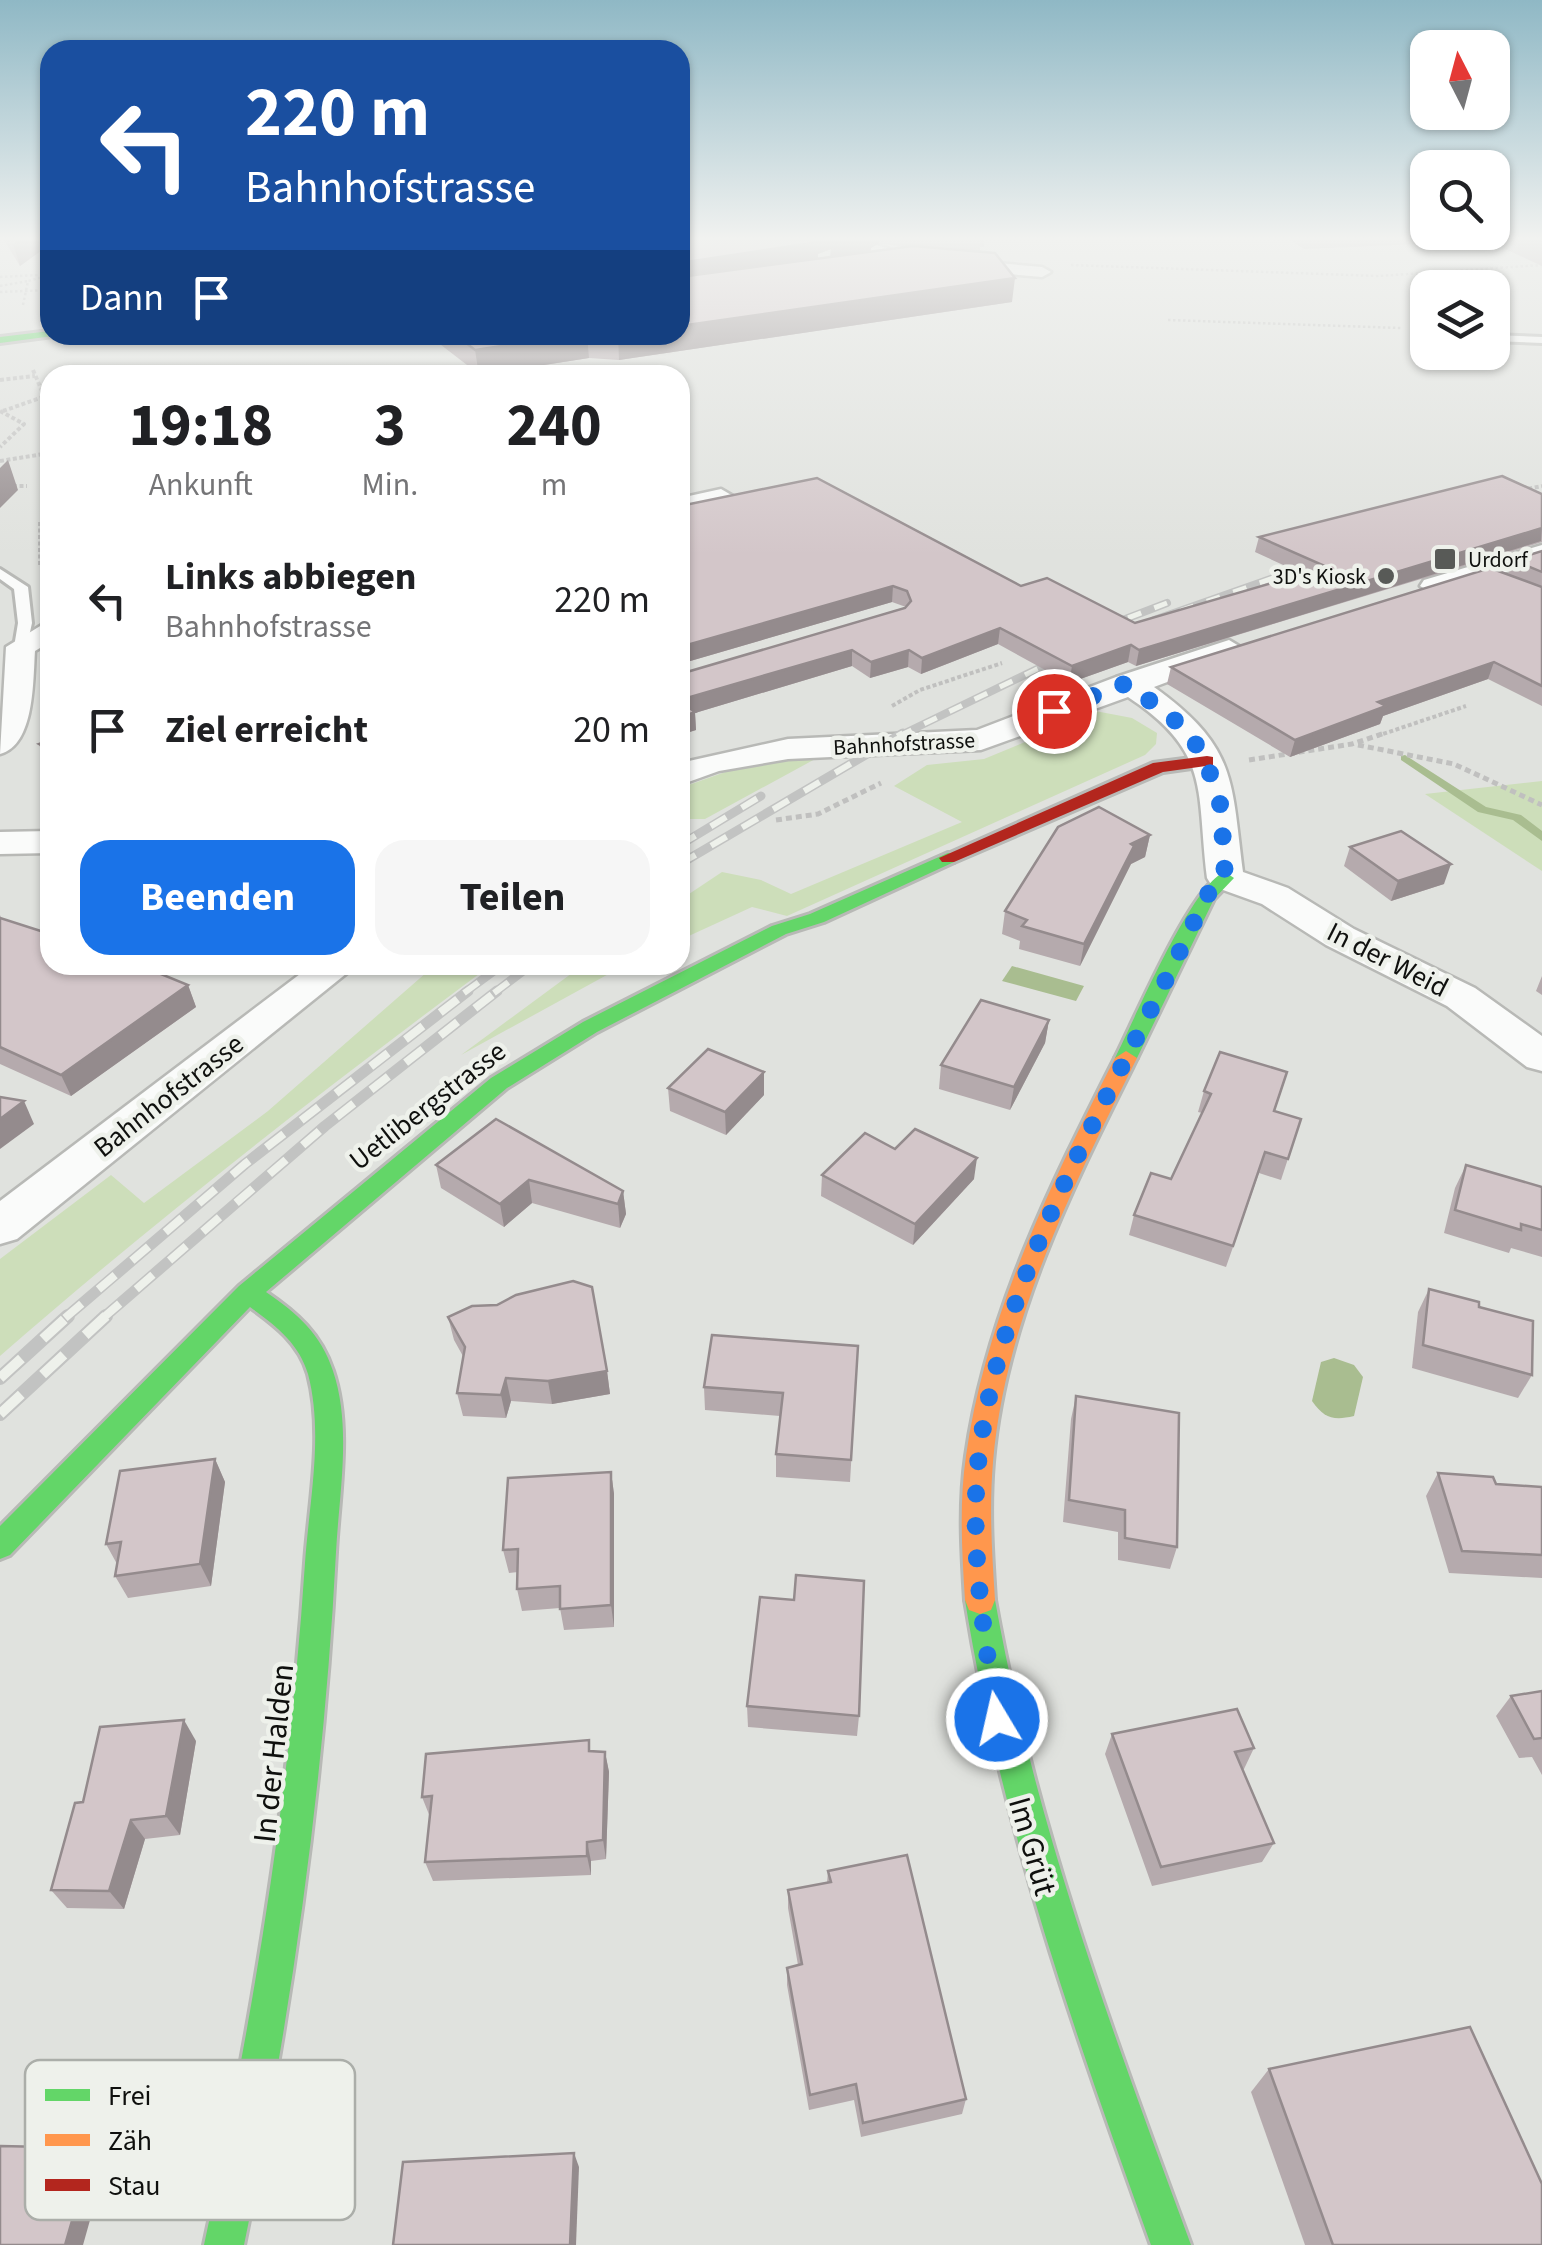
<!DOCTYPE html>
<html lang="de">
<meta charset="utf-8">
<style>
:root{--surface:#fff;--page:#f6f6f6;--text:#202124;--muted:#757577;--accent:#1a73e8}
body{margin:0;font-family:"Source Sans 3",sans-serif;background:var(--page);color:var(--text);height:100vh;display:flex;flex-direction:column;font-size:38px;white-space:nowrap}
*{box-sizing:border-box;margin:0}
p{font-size:32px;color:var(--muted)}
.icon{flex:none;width:55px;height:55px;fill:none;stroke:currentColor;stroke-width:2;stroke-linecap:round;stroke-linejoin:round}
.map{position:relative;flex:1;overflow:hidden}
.sheet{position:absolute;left:40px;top:365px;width:650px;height:610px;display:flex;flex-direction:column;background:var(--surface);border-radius:30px;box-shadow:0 2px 8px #0004}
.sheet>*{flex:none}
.hud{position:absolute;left:40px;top:40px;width:650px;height:305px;border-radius:30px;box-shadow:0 2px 8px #0004;background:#1a4fa0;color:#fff;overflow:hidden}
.needle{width:65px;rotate:354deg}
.controls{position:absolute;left:1410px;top:30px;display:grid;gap:20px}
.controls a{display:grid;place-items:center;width:100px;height:100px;border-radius:20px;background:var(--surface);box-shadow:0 2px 8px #0004;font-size:50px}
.pin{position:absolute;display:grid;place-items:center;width:85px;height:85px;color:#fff;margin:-42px;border:5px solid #fff;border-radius:50%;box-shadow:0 2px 10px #0007}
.me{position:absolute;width:110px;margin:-55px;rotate:351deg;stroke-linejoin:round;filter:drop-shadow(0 0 8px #0008)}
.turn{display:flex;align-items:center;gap:35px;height:210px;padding:0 40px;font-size:45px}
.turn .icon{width:130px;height:130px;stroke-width:2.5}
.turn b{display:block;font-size:70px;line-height:85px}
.then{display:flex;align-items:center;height:95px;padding:0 40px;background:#0003;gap:20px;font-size:38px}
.eta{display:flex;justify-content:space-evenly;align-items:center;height:170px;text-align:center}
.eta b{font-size:60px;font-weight:700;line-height:70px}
.action{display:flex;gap:20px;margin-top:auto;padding:20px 40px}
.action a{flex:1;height:115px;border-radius:30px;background:var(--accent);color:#fff;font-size:40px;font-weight:700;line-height:115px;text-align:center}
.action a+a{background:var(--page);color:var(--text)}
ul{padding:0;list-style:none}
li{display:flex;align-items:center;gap:30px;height:130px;padding:0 40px}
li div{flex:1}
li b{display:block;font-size:38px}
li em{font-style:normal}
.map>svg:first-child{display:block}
.green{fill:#cddeba}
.water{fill:#a9bd90}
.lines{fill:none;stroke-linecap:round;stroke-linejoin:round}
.stream{fill:#a9bd90;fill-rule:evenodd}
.lane-casing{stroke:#b8b9b6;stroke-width:6}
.street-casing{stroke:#b8b9b6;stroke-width:5}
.fast-casing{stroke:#b8b9b6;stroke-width:6}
.slow-casing{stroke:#b8b9b6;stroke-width:6}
.jam-casing{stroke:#b8b9b6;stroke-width:6}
.path-far2{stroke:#c0c0bf;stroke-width:2.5;stroke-dasharray:2.5 2.5;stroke-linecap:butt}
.path-far1{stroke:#c0c0bf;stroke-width:4;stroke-dasharray:4 2.5;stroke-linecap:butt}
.path{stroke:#c0c0bf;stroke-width:5;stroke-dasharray:6 4;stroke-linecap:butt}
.lane{fill:#fafbfa;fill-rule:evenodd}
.street{fill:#fafbfa;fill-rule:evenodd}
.fast{fill:#63d668;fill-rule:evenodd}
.slow{fill:#ff974d;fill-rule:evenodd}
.jam{fill:#b3261e;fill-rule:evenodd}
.rail-far3-casing{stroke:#c2c3c2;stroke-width:8}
.rail-far2-casing{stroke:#c2c3c2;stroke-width:9}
.rail-far1-casing{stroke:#c2c3c2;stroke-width:11}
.rail-casing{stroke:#c2c3c2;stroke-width:14}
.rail-far3{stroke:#eef1eb;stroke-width:5;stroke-dasharray:14;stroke-linecap:butt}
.rail-far2{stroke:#eef1eb;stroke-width:6;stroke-dasharray:18;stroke-linecap:butt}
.rail-far1{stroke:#eef1eb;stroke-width:8;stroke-dasharray:22;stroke-linecap:butt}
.rail{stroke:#eef1eb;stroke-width:10;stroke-dasharray:29;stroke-linecap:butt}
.wall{fill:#b5aaad;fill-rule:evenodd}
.shaded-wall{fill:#948b8d}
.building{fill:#d3c6c9;stroke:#948b8d;stroke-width:2.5}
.route{stroke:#1a73e8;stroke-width:18;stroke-dasharray:0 32.4}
.poi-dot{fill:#585a57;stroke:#eef1eb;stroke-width:4}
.labels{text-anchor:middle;stroke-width:9;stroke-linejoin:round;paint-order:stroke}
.far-poi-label{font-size:22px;fill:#0f100e;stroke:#eef1eb;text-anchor:start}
.far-street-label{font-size:22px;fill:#0f100e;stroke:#eef1eb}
.street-label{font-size:28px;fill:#0f100e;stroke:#eef1eb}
.near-street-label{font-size:32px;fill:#0f100e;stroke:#eef1eb}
.key{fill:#eef1eb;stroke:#abaea9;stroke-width:2.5}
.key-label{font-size:28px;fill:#0f100e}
</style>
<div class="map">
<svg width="1542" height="2245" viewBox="0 0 1542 2245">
<rect width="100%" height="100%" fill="#e0e2de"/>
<g class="green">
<polygon points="1090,710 1132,718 1157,733 1156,744 1145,755 787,916 752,907 680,940 680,900 722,872 761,880 791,894 962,822 894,786 927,765 984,759 1064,726"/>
<polygon points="817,758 705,819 680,819 680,788 751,763"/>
<polygon points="1542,781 1542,871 1425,794"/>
<path d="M435,965H491C323,1090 158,1218 0,1356V1259L111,1175L144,1203L268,1111Z"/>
<polygon points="583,965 625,965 461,1055"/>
</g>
<g class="water">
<polygon points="1012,966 1084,986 1076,1001 1002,981"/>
<path d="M1334,1358L1354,1365L1363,1377L1354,1416C1333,1421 1324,1418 1312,1401L1321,1362Z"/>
</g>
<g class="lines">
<polygon class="stream" points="1405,755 1486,807 1521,815 1542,831 1542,841 1513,820 1478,812 1401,760 1401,756"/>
<g class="lane-casing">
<g id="lane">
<polygon points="1428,328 1428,334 1424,333 1424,329"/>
<polygon points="1492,335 1542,337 1542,343 1492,341"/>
<polygon points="0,569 28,587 32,623 26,650 14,647 18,623 14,589 0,579"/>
</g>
</g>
<g class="street-casing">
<g id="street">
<polygon points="835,240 860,240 909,255 1042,267 1051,272 1042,277 907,265"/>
<polygon points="721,489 733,496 730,501 680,512 680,498"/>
<polygon points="1542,545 1542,561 1434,594 1420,586 1424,580"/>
<path d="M50,620V642L35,651C33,680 35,745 0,754L6,647Z"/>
<path d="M1229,640L1244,649L1239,655L1154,687C1237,747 1231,779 1243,872L1288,888L1354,929L1475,988L1542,1036V1071L1527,1067L1447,1006L1326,945L1262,904L1212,886L1207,878C1196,791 1212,752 1128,697L981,750L788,759L719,771L680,785V763L788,739L977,730L1116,677Z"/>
<polygon points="50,831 50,853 0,854 0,832"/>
<polygon points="312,965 357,965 17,1239 0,1244 0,1201"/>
</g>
</g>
<g class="fast-casing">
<g id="fast">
<polygon points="50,331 53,336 0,343 0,337"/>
<path d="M948,853L954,854V862L824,922L786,934L597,1032L507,1088L266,1292C297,1313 321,1334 333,1371C352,1427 339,1494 336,1552C324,1786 291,2016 244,2245H204C253,2020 290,1793 305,1563C309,1503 324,1434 308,1374C299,1343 275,1325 250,1307L10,1555L0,1559V1526L239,1286L491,1078L583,1022L772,926L810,914Z"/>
<path d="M1225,872L1234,878L1214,899L1137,1058L1126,1065L1118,1063L1115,1058C1134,1021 1192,883 1225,872Z"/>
<path d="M980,1586L991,1590L995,1600C1035,1825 1112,2031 1191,2245H1151C1074,2031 1001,1825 965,1600L969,1590Z"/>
</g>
</g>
<g class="slow-casing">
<path id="slow" d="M1126,1051L1137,1058C1074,1184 1005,1319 993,1462C989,1509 992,1553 995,1600L991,1610L980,1614L969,1610L965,1600C962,1552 959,1504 966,1456C986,1314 1051,1184 1115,1058Z"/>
</g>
<g class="jam-casing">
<polygon id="jam" points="1207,756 1213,757 1213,765 1163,772 954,862 942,862 939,858 1153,763"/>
</g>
<g class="path-far2">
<polyline points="1071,265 1378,276 1542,265"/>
<polyline points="0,277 39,275"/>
<polyline points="0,286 28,281"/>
<polyline points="0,292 50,290"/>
<polyline points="23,305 28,281 50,275"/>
<polyline points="1168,320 1401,328"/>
</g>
<g class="path-far1">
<polyline points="33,370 50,410"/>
<polyline points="0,380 35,376"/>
<polyline points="0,411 24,424 0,447"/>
<polyline points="3,411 43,397"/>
<polyline points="0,461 50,453"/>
<polyline points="0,486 27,486"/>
<polyline points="1522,490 1542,486"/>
<polyline points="40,565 40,522 50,512"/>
<polyline points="892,706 920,690 1002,663"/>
<polyline points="1377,736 1466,706"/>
</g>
<g class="path">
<polyline points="1358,745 1454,764 1542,805"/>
<polyline points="1249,760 1352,744 1385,733"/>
<polyline points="776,820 818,814 881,783"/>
<polyline points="680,821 690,821"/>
</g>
<use href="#lane" class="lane"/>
<use href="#street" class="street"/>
<use href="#fast" class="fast"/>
<use href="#slow" class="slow"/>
<use href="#jam" class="jam"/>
<g class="rail-far3-casing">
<g id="rail-far3">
<polyline points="1154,620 1319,562"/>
<polyline points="1102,628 1167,603"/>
<polyline points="899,736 1066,655"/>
</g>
</g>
<g class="rail-far2-casing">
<g id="rail-far2">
<polyline points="680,845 761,796"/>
<polyline points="680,864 903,733"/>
<polyline points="464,993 502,965"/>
<polyline points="494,993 531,965"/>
</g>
</g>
<g class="rail-far1-casing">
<g id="rail-far1">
<polyline points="65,1318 245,1164 468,991"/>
<polyline points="103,1318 325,1126 497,991"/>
</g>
</g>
<g class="rail-casing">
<g id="rail">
<polyline points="0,1378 68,1316"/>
<polyline points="0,1414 106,1316"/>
</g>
</g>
<use href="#rail-far3" class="rail-far3"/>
<use href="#rail-far2" class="rail-far2"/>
<use href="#rail-far1" class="rail-far1"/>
<use href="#rail" class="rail"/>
</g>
<g class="wall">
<polygon points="4,240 50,240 50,261 42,250 20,266"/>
<path d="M680,240H984V247H980V252L1012,302L619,360L589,358L480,375L432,338V335H680ZM879,243L903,247L870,251L871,248ZM831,249L830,257L818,259V254Z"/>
<polygon points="1290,240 1542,240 1542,266 1488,241 1304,249"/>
<polygon points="1542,494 1542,542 1136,666 1128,662 1069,683 998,644 921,674 908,667 870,678 852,666 695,713 696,730 680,735 680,674 906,607 892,602 680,664 680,506 1021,586 1135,623 1303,574 1255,552 1259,537"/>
<polygon points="1542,551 1542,706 1488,679 1383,716 1380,724 1290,757 1167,684 1171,667 1508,575 1513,560"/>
<polygon points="50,740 50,762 44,759 39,744"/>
<polygon points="1150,835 1145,857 1131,864 1080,966 1019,949 1020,941 1002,934 1005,911"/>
<polygon points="1350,847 1444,884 1391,901 1344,866"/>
<polygon points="0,915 1,918 188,985 196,1007 71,1096 0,1064"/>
<polygon points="1542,976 1542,995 1536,991"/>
<polygon points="1049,1020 1045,1043 1010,1110 939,1089 941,1065"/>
<polygon points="764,1072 764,1095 726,1135 670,1111 668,1088"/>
<polygon points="1204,1091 1301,1119 1281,1180 1259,1173 1226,1267 1129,1235 1134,1215 1171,1179 1202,1113 1198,1112"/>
<polygon points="895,1149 974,1179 913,1245 821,1196 822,1175"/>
<polygon points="436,1165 623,1191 626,1214 620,1228 532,1203 504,1227 441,1188"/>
<polygon points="1466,1165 1542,1187 1542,1257 1511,1248 1509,1253 1444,1233 1455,1188"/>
<polygon points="1429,1289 1479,1307 1532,1375 1518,1398 1412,1368 1418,1312"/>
<polygon points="448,1317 607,1371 610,1394 552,1404 511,1401 506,1418 463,1416 457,1393 464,1358 454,1340"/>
<polygon points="858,1346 850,1482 776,1477 776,1454 780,1416 705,1410 704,1387"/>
<polygon points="1076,1396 1177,1547 1170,1569 1118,1560 1118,1532 1063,1522 1071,1419"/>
<polygon points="215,1459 225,1482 211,1586 128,1598 115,1576 117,1564 106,1544"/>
<polygon points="611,1472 614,1494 614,1627 564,1630 560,1608 522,1611 517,1589 518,1572 509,1573 503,1550"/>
<polygon points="1438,1473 1496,1484 1542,1487 1542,1578 1449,1573 1426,1496"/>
<polygon points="794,1600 859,1716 857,1736 748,1727 747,1706"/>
<polygon points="1542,1691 1542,1775 1532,1757 1519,1758 1496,1716 1511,1696"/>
<polygon points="1112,1734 1254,1748 1244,1769 1242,1769 1274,1843 1262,1862 1152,1886 1105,1754"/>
<polygon points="196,1741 180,1835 145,1839 124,1909 67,1908 51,1890"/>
<polygon points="591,1751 605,1752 609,1772 606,1859 591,1861 591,1875 433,1881 425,1862 430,1817 422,1797"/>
<polygon points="828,1871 966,2099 962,2114 861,2137 854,2100 809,2110 787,1985 787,1968 798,1965 788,1908 788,1890 827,1883"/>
<polygon points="1269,2069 1542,2245 1305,2245 1251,2092"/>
</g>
<g class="shaded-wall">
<polygon points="19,240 39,240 42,250 20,266 13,244"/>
<polygon points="812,240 879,240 879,243 871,248 870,256 830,262 831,249 818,254 818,264 680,286 680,263"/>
<polygon points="1015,278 1012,302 619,360 618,335 680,335 680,326"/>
<polygon points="573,335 587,335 589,358 479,375 475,350"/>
<polygon points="8,460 18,490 0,508 0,468"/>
<polygon points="1542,528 1541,541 1136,666 1139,650"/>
<polygon points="893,586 892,602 680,664 680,647"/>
<polygon points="1000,628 998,644 921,674 922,658"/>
<polygon points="1131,645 1128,662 1069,683 1072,666"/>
<polygon points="852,650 852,666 695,713 696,730 680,735 680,700"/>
<polygon points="909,650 908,667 870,678 871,662"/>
<polygon points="1494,662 1488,679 1383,716 1380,724 1290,757 1295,740 1378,702"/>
<polygon points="1150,835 1145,857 1131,864 1080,966 1084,944 1131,844"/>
<polygon points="1451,864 1444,884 1391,901 1398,881"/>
<polygon points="188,985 196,1007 71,1096 61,1075"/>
<polygon points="1049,1020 1045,1043 1010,1110 1014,1087"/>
<polygon points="764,1072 764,1095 726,1135 725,1112"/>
<polygon points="24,1101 34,1124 0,1149 0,1119"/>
<polygon points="977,1158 974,1179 913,1245 915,1224"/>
<polygon points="529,1180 532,1203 504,1227 500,1204"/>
<polygon points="623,1191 626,1214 620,1228 618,1204"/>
<polygon points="607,1371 610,1394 552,1404 548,1381"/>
<polygon points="506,1378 511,1401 506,1418 501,1395"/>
<polygon points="215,1459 225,1482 211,1586 200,1564"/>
<polygon points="611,1472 614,1494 614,1627 611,1605"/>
<polygon points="184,1720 196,1741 180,1835 166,1816"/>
<polygon points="605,1752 609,1772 606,1859 603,1840"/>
<polygon points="131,1820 145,1839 124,1909 109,1891"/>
<polygon points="587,1842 591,1861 591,1875 587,1856"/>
<polygon points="93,2148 107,2160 83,2245 65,2245"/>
<polygon points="574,2153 579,2167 576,2245 570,2245"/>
</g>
<g class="building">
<polygon points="680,240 815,240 818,242 680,263"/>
<polygon points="913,246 995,253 1015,278 680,326 680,277"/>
<polygon points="456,335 573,335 475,350"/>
<polygon points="1502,476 1542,494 1542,528 1139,650 1131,645 1072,666 1000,628 922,658 909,650 871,662 852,650 680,700 680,674 905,608 911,601 907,591 893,586 680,647 680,506 817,478 1021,586 1047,578 1135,623 1327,567 1259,537"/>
<polygon points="1542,551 1542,572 1513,560"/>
<polygon points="1490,568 1542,587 1542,686 1494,662 1378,702 1386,706 1295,740 1171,667"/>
<polygon points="680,701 695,712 680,718"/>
<polygon points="50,740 50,750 39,744"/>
<polygon points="1099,807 1150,835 1131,844 1134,846 1084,944 1022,926 1027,920 1005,911 1058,827"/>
<polygon points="1401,831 1451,864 1398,881 1350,847"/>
<polygon points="0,918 50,934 50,965 139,965 188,985 61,1075 0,1047"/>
<polygon points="981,1000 1049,1020 1014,1087 941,1065"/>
<polygon points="708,1049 764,1072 725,1112 668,1088"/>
<polygon points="1220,1052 1287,1072 1274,1111 1301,1119 1288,1159 1265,1152 1233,1246 1134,1215 1151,1173 1171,1179 1211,1094 1204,1091"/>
<polygon points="0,1097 24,1101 0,1119"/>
<polygon points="496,1119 623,1191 618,1204 529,1180 500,1204 436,1165"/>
<polygon points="915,1129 977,1158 915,1224 822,1175 865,1133 895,1149"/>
<polygon points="1466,1165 1542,1187 1542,1230 1521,1224 1521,1230 1455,1210"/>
<polygon points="573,1281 592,1287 607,1371 548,1381 506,1378 501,1395 457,1393 465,1347 448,1317 472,1306 497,1305 516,1295"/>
<polygon points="1429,1289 1479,1302 1479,1307 1533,1321 1532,1375 1423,1345"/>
<polygon points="712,1335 858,1346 851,1460 776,1454 783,1393 704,1387"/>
<polygon points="1076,1396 1179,1413 1177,1547 1125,1538 1125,1510 1069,1500"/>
<polygon points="215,1459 200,1564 115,1576 121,1542 106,1544 120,1471"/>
<polygon points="611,1472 611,1605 560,1609 560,1586 517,1589 518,1549 503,1550 508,1478"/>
<polygon points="1438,1473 1493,1477 1496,1484 1542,1487 1542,1555 1462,1551"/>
<polygon points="796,1575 864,1581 859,1716 747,1706 760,1597 794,1600"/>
<polygon points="1542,1691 1542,1738 1534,1739 1511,1696"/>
<polygon points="1237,1709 1254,1748 1235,1752 1274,1843 1161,1867 1112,1734"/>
<polygon points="184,1720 166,1816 131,1820 109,1891 51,1890 75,1803 83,1802 100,1727"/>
<polygon points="589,1740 589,1751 605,1752 603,1840 587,1842 587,1856 425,1862 432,1796 422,1797 426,1754"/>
<polygon points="907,1855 966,2099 863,2123 856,2084 810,2095 787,1968 802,1964 788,1890 831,1882 828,1871"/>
<polygon points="1470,2027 1542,2184 1542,2245 1333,2245 1269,2069"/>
<polygon points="0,2146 93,2148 65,2245 0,2245"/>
<polygon points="574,2153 570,2245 393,2245 403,2162"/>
</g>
<linearGradient id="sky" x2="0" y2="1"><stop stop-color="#8fb8c5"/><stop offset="0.43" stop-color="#f1f2f0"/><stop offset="1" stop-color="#f1f2f0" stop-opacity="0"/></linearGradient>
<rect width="1542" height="555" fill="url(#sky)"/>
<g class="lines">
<path class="route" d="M997,1719C983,1628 967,1532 981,1440C1011,1245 1126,1073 1206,896L1225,878L1221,807L1206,761L1187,730L1127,683L1054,711"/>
</g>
<g class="poi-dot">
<rect x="1433" y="547" width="24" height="24" rx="5"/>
<circle cx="1386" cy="576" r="10"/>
</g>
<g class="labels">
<g class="far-poi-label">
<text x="1468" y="567">Urdorf</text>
<text x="1366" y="584" text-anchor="end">3D's Kiosk</text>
</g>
<g class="far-street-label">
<text transform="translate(904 743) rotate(-3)" y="8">Bahnhofstrasse</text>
</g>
<g class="street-label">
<text transform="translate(1388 959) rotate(27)" y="10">In der Weid</text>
<text transform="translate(168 1095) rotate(-38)" y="10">Bahnhofstrasse</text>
<text transform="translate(427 1105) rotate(-38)" y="10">Uetlibergstrasse</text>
</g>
<g class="near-street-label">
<text transform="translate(273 1753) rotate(-84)" y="11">In der Halden</text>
<text transform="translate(1033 1846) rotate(74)" y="11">Im Grüt</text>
</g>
</g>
<rect x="25" y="2060" width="330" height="160" rx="15" class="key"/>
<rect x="45" y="2089" width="45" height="12" fill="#63d668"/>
<rect x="45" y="2134" width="45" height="12" fill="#ff974d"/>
<rect x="45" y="2179" width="45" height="12" fill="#b3261e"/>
<g class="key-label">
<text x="108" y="2105">Frei</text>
<text x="108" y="2150">Zäh</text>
<text x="108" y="2195">Stau</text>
</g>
</svg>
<div class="controls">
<a><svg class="needle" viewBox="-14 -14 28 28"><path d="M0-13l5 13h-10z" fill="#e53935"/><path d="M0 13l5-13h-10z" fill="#757577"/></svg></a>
<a><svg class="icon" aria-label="search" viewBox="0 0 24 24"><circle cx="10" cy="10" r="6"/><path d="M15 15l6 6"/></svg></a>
<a><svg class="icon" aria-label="layers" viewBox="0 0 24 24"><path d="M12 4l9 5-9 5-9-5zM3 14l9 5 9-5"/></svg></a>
</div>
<div class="pin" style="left:1054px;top:711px;background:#d93025"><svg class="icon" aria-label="arrive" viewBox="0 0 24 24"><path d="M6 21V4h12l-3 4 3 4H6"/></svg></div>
<svg class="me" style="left:997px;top:1719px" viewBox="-20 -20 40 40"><circle r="17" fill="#1a73e8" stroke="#fff" stroke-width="3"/><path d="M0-11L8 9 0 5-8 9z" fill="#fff"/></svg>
<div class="hud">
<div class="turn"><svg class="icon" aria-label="left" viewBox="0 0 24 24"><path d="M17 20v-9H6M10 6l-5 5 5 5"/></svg><div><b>220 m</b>Bahnhofstrasse</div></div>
<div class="then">Dann<svg class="icon" aria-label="arrive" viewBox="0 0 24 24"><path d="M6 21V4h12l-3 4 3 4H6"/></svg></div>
</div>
<section class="sheet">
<div class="eta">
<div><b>19:18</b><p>Ankunft</p></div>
<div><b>3</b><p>Min.</p></div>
<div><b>240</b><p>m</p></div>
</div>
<ul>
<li><svg class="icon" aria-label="left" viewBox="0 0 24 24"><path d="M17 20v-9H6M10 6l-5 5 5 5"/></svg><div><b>Links abbiegen</b><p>Bahnhofstrasse</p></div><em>220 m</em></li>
<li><svg class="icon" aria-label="arrive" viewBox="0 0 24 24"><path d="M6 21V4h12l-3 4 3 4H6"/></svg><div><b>Ziel erreicht</b></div><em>20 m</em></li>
</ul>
<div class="action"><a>Beenden</a><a>Teilen</a></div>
</section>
</div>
